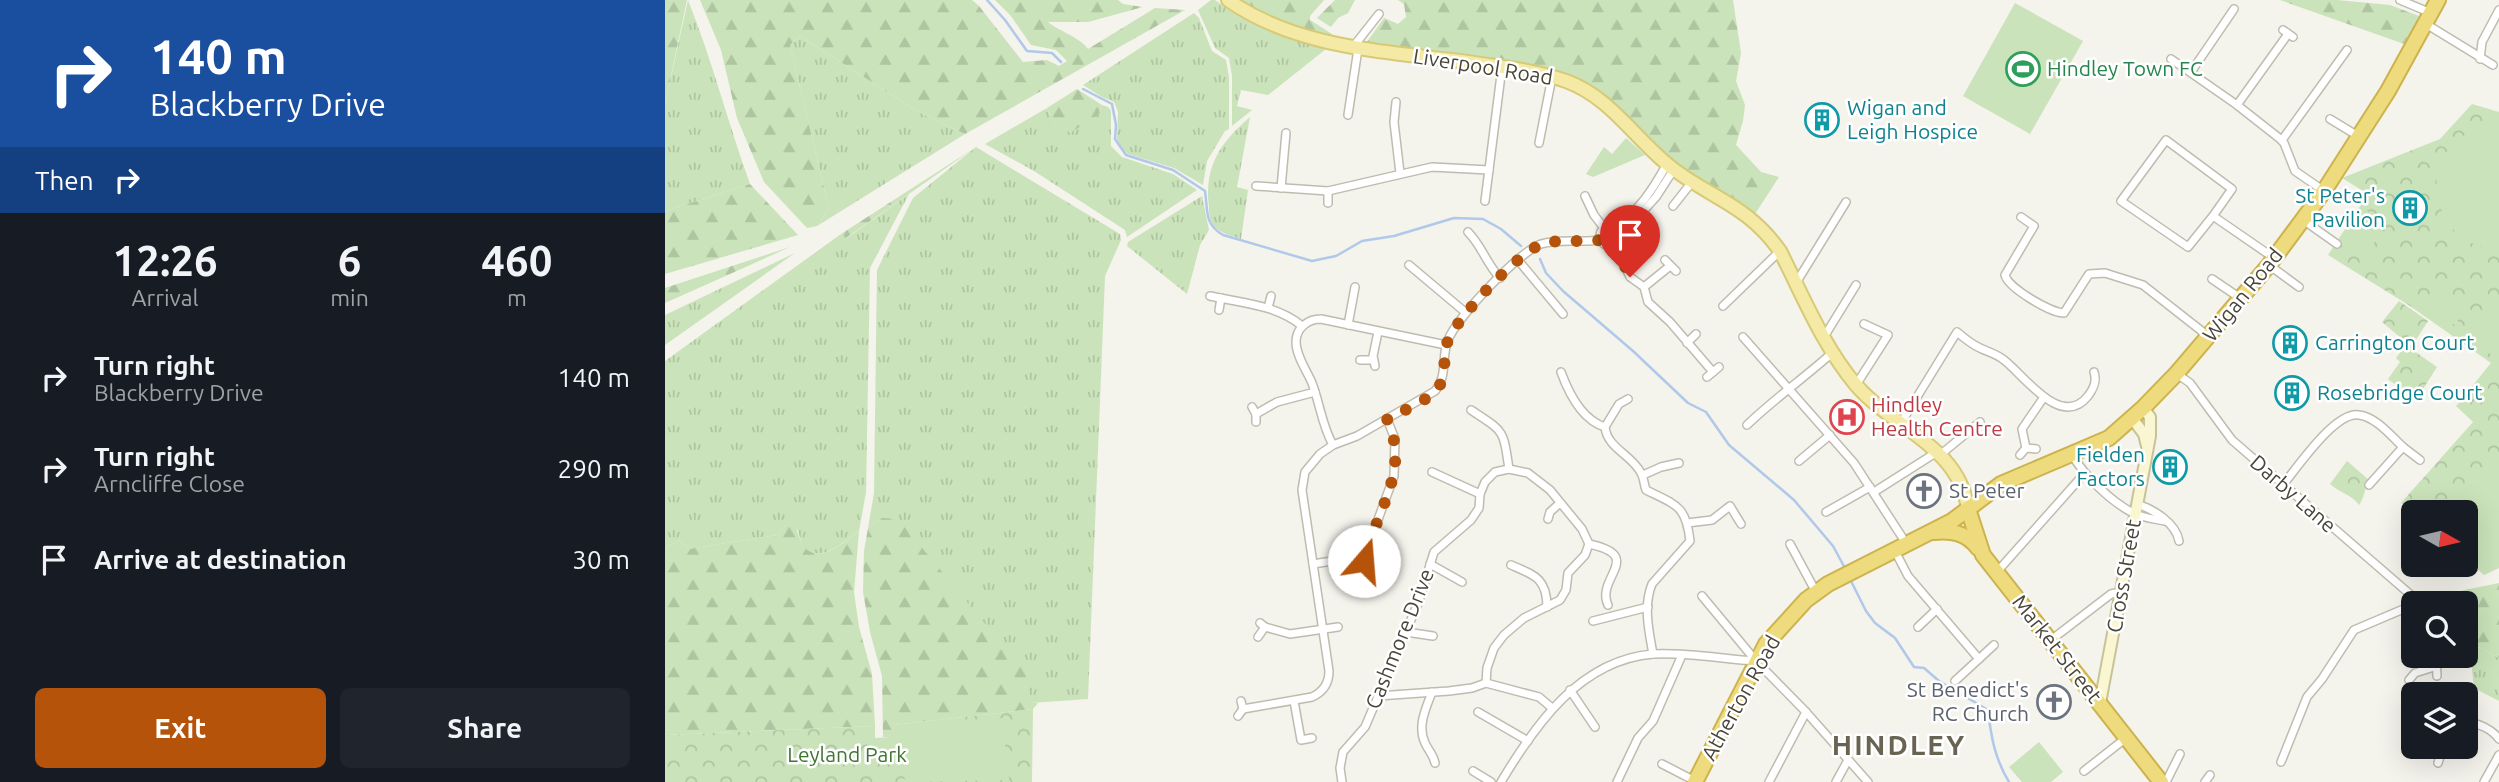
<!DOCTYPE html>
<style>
:root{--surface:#171b24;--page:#20242c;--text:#f1f3f6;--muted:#9ea1a6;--accent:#b45309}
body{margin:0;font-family:Ubuntu,sans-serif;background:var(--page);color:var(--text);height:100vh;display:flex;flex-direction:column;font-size:26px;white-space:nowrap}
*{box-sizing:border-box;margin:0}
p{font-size:23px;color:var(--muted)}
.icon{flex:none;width:38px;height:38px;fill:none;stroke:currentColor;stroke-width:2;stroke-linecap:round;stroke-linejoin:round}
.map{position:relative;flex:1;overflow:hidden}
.drawer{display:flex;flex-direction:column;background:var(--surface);width:665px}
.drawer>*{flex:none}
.guide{background:#1a4fa0;color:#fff;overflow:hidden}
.needle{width:46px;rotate:98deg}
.buttons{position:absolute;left:1736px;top:500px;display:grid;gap:14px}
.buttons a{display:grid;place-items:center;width:77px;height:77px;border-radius:10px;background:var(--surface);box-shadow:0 7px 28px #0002;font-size:35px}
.pin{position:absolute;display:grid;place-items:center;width:60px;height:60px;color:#fff;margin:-72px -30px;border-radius:50% 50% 50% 0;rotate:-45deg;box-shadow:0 0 7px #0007}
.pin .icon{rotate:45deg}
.me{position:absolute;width:77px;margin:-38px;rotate:18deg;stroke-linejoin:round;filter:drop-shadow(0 0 5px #0008)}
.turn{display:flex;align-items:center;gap:24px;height:147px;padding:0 35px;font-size:32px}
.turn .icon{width:91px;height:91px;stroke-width:2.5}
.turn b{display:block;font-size:49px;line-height:60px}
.then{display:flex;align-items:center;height:66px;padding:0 35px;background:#0003;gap:14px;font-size:26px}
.eta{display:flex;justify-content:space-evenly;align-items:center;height:119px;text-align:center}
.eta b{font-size:42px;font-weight:700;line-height:49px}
.button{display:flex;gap:14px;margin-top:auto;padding:14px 35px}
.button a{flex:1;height:80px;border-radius:10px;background:var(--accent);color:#fff;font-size:28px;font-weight:700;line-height:80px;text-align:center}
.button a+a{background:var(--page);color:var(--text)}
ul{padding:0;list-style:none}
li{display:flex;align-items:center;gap:21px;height:91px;padding:0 35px}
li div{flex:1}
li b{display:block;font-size:26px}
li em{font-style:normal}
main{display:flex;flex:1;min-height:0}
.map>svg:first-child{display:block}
.grass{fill:url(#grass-tufts)}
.forest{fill:url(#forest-firs)}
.park{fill:url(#park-crowns)}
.garden{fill:#cae3ba}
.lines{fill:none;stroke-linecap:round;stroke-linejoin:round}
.stream{stroke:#b0c8e9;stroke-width:2.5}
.street-casing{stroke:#bfbcaf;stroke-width:10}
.secondary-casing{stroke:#c6c29a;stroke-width:14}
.primary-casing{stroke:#d7ca76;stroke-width:16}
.highway-casing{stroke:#cdb34d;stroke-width:18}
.street{stroke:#fff;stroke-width:7}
.secondary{stroke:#f9f6d1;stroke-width:10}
.primary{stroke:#f4eaa5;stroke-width:12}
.highway{stroke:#eedb7d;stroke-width:14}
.route{stroke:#b45309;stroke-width:12;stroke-dasharray:0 21.6}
.labels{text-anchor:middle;stroke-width:5;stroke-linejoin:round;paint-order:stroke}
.street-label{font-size:21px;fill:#48453a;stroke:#fff}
.leisure-label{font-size:21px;fill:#27864d;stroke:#fff;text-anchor:start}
.culture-label{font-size:21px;fill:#0d838f;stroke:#fff;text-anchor:start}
.health-label{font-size:21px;fill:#be3a42;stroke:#fff;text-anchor:start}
.worship-label{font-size:21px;fill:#5b616d;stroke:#fff;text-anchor:start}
.park-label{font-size:21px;fill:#417433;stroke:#fff}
.district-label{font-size:28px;font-weight:bold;letter-spacing:2px;fill:#696452;stroke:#fff}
</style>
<main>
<section class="drawer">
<div class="guide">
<div class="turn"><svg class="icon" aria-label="right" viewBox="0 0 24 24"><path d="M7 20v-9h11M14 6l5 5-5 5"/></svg><div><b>140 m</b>Blackberry Drive</div></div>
<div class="then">Then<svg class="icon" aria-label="right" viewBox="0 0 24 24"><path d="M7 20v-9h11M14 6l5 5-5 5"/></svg></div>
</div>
<div class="eta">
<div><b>12:26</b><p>Arrival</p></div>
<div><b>6</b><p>min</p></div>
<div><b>460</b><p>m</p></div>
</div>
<ul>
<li><svg class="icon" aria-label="right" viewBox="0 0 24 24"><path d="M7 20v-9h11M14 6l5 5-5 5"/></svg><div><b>Turn right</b><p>Blackberry Drive</p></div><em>140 m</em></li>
<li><svg class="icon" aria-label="right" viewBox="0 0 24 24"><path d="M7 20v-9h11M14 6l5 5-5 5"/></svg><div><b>Turn right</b><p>Arncliffe Close</p></div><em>290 m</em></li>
<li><svg class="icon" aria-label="arrive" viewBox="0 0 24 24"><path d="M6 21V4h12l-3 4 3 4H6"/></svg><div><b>Arrive at destination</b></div><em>30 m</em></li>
</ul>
<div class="button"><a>Exit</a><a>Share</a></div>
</section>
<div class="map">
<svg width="1834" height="782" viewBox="0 0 1834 782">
<defs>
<pattern id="grass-tufts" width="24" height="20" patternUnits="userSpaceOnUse" patternTransform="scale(1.75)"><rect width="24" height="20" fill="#cae3ba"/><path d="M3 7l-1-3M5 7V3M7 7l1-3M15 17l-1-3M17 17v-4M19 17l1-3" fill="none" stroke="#afc4a1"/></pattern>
<pattern id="forest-firs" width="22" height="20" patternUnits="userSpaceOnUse" patternTransform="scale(1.75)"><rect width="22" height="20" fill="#cae3ba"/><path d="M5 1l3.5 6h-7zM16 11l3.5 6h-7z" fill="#afc4a1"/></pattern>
<pattern id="park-crowns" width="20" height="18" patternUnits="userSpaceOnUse" patternTransform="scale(1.75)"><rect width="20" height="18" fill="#cae3ba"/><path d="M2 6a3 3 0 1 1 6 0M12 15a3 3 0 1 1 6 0" fill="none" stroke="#afc4a1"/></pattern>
</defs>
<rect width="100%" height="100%" fill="#f4f3ec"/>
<g class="grass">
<path d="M23,0C47,60 63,123 85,184L0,211V104Z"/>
<path d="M546,0H550C582,25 622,38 661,49L603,95L576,90L572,106L587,110L567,126V76L564,58L550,48L533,10Z"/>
<polygon points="529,13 534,18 547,51 561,60 564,77 564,129 560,131 542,161 538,185 509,168 463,154 456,148 452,139 453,112 449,102 437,97 418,85"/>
<polygon points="135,36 255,113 300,134 152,226 164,209 125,45"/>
<polygon points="437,105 443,107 446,111 446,146 457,157 508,174 532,190 462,237 460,230 369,171 320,144 382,108 390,124 433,115"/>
<path d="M585,117L572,187L583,190L576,239C568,236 557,234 551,228C545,223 544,215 544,207C539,166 555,143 585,117Z"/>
<polygon points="311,147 455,234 456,240 440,276 423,699 366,703 217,518 203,528 209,493 212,270 248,198"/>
<path d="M244,194L205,268L201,492L194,531C181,540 154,566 138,546C136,542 134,534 133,530L120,526L112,535L24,549L14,540L0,548V361L176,234L182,238Z"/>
<polygon points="537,196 544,230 535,245 522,294 462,246 463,242"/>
<polygon points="130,253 0,345 0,315"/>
<polygon points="1804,642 1834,658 1834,701 1809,688"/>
</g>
<g class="forest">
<polygon points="0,0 22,0 0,104"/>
<path d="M35,0H307L314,6L358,62L382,60L394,66L402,61L391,50L366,45L346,16L330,0H453L458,4L478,7L423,22H383C394,31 416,38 423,49L490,8L520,10L300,134L255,113L135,36L125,45L164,209L152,226L142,228L99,182L72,118L56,50Z"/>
<polygon points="573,0 659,0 645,16 645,20 667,34 665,39 628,26"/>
<polygon points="670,0 690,0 683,13 673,18 666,27 652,18"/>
<polygon points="733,0 1068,0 1076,53 1071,81 1080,105 1078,121 1071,145 1096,172 1114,177 1090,214 1067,198 1017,170 921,82 891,71 790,53 702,42 719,18 733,24 741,17 739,4"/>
<polygon points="1615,0 1672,0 1725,5 1754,16 1742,45"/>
<polygon points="412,89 437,105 433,115 405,133 390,124 382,108"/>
<polygon points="311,147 181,238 176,234"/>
<polygon points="85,184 133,235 0,274 0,211"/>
<polygon points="125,247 0,303 0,288"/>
<polygon points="217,518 233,519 362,674 366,703 373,703 368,709 228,725 228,737 218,737 217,676 205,632 198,592 199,551 203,528"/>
<path d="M128,523C133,530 134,539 138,545C153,567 180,541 194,531L189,592L194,627L207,674L210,726L0,735V548L14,540L24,549L112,535L120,526Z"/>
<polygon points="1834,583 1834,658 1804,642 1801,604 1797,604 1795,591"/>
</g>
<g class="park">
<polygon points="1807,104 1834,112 1834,568 1819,575 1801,559 1801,513 1748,513 1736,503 1808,422 1791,406 1826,363 1745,306 1663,255 1703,194 1677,178 1775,139"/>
<polygon points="1734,301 1763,321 1747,346 1749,351 1772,367 1751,400 1723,379 1735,362 1731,358 1742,343 1717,322"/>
<path d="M1682,461L1704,480C1699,489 1700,497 1694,505C1686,494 1675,493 1665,484Z"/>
<polygon points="368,709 367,782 0,782 0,735 210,726 210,738 227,737 228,725"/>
</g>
<g class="garden">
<polygon points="1350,3 1418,41 1365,134 1298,96"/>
<path d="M1827,125H1834V248C1778,252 1749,175 1793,140C1803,131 1814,128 1827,125Z"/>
<polygon points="961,138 980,155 928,177 921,174 939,147 947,154"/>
<polygon points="1696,207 1722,224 1706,248 1699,251 1675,240"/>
<polygon points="1775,294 1800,310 1790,325 1765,309"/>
<polygon points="1834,297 1834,361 1803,336"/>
<polygon points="1834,458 1834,560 1824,572 1801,552 1801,513 1787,513"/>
<polygon points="337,718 344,780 240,782 234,730"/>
<polygon points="1374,742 1398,772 1386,782 1357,782 1344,767"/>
</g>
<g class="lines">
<g class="stream">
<polyline points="322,0 340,20 362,51 387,53 396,62"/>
<path d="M418,89L447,104L451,125L450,139L461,155L508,170L540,191C543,211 539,224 558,235L647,261L671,256L697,241L729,236L789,218L818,219L836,229L856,246"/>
<polyline points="875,259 881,273 898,291 968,351 1023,403 1041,412 1064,445 1129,500 1168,546 1181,570"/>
<path d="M1185,579L1201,611L1210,623L1230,638L1249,667L1259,668L1274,681L1323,710C1326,737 1330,759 1344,782"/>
</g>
<g class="street-casing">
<g id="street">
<polyline points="1735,0 1766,13"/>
<polyline points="1761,24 1828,65"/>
<polyline points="1618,30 1628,37"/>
<polyline points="688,47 714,14"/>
<polyline points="1506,59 1572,105 1614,138 1619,143 1630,171 1659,191"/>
<polyline points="1815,59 1817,42 1834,10"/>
<polyline points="1526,72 1569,9"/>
<polyline points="731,102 729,122 735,173"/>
<polyline points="1572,105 1623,34"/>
<polyline points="683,115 693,49"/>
<polyline points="1665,119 1693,136"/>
<polyline points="1617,140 1682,50"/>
<polyline points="874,143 887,77"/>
<polyline points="591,186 663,191 767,167 824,170"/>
<polyline points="616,188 621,133"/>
<polyline points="663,191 663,203"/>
<polyline points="920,196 929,215 939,228"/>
<polyline points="820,201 837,67"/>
<polyline points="1008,206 1027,182"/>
<polyline points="1548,216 1523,247 1456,201 1501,140 1567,189 1548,216 1609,258"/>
<path d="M1356,217L1369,226L1340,275C1343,288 1386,313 1399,313L1424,274L1440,273L1478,285L1543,336"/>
<polyline points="1638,220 1672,244"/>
<circle cx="945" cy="236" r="10"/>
<path d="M947,226C972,216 989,187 1002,164"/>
<path d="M803,232C817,246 821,263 835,278"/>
<polyline points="955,237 991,197 1009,169"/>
<polyline points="950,245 965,277 979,287 983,302 1005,322 1048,372"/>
<polyline points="853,260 898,314"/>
<polyline points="1000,260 1011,271"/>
<polyline points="744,265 800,312"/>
<polyline points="1604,265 1634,287"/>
<polyline points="1547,279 1575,298"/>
<polyline points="1131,283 1181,202"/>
<polyline points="979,287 1005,266"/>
<path d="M545,296C577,303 612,305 637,326"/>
<polyline points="1058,306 1115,251"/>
<polyline points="603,308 606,296"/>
<polyline points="554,310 556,298"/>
<polyline points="683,325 690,287"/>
<polyline points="1078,337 1189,463 1237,537"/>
<polyline points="1159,337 1191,285"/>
<polyline points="1022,343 1031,334"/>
<polyline points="695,360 707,360"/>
<polyline points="710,366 708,356 713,332"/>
<path d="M896,372C904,394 917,420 940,427C942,448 967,455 976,473C979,478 979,485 981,490C1011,505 1021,505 1025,541L987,584C978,606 984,632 988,654"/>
<polyline points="1512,374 1525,383 1567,440 1754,602 1751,604"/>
<polyline points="1042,377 1054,367"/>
<polyline points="1191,385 1223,335 1199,324"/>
<polyline points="587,407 591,414 591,422"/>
<path d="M806,410C839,432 838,428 844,469"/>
<polyline points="591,414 612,402 650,392"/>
<path d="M1236,423L1292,332C1299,338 1306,344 1315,348C1323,352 1332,354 1339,360C1359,375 1396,430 1423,396C1429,388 1432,381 1429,372"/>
<path d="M1082,425C1109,399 1139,378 1167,353"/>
<polyline points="940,427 954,404 963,399"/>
<path d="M668,445C657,426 655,404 647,383C642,371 631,356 631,342C631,328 643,319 656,319L781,345"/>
<polyline points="1738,447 1755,460"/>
<polyline points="1361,448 1357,429 1379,397"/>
<polyline points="1275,455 1315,422"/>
<polyline points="1355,455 1361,448 1371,449"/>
<path d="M1407,455C1420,476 1445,501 1468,513C1478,518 1490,519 1500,521"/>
<polyline points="1134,461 1165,435"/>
<polyline points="767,472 815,494"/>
<polyline points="978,475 996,467 1014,463"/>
<path d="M1617,486C1632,468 1670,411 1694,415C1711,417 1726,436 1738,447L1704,485"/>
<polyline points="1209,492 1272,452"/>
<path d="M1472,504C1488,509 1511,523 1514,541"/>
<polyline points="1161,512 1205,487"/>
<polyline points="883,519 885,512 895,503"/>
<polyline points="1022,523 1047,520 1065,506 1076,524"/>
<path d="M924,544C981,556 930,578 943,605"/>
<polyline points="1125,544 1151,592"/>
<polyline points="1230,551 1243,576 1314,659"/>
<polyline points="648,564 692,557 704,544 729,476 730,439 722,419"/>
<polyline points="765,564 797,582"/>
<path d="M846,565C869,575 882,578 882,607"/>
<polyline points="1331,573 1419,474"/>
<polyline points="1037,596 1091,661 1141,712 1203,782"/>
<polyline points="928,621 983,607"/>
<polyline points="600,627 625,634 673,627"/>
<polyline points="1253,627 1272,609"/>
<polyline points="741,632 768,636"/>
<polyline points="593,637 600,627 595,623"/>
<polyline points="1386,640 1446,594 1456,592"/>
<polyline points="1771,656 1772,676"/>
<polyline points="1744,680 1750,673 1772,666"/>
<polyline points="1290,681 1329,645"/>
<polyline points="821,683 822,668 829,648 839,635 859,618 895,600 901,590 903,573 920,555 924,544"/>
<polyline points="905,690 930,727"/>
<path d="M767,692C761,708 752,726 760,743C763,750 768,754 770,763"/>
<polyline points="713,696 784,691 807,688 821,683 874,697 887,708"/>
<polyline points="629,701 636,740 647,738"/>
<path d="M578,709L647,697C658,692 664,683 664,671L637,490L640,472L655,454L668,445L692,436L770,391C783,376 776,357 783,340C792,317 854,252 876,244C896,238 916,243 935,240"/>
<polyline points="813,712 863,741"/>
<polyline points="573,716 578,709 576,701"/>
<path d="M1801,722C1813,723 1827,729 1834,739"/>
<polyline points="1616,762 1642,697 1657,679 1689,630 1748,605"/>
<polyline points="1773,763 1778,747"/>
<polyline points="997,764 1032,782"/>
<polyline points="808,771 826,782"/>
<polyline points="1419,771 1461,738"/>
<polyline points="677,782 675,768 678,752 700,727 754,601 769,552 806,520 814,508 815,494 820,482 830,472 844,469 863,473 885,490 917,529 924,544"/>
<path d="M836,782C870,725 915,660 988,654C1021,652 1058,659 1091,661"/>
<polyline points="952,782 973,738 988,721 1017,655"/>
<polyline points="1104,782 1141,712"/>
<polyline points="1171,782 1183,760"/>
<polyline points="1501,782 1515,754"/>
<polyline points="1540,782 1545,775"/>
<polyline points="1819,782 1834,755"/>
</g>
</g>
<g class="secondary-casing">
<g id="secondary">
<polyline points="1467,418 1479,434 1482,446"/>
<polyline points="1435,703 1485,436 1485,417 1478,408"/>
</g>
</g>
<g class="primary-casing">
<path id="primary" d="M563,0C639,53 735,51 823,65C849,68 876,72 901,81C948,98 972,143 1011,171C1051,200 1084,207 1115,251C1138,296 1158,346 1191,385C1229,429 1294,446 1303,509"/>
</g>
<g class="highway-casing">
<g id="highway">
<polyline points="1303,509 1318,555 1496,782"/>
<path d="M1269,532C1287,530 1302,533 1313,548"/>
<polyline points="1030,782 1101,644 1141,600 1163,584 1287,521 1336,484 1444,438 1478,408 1511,374 1604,265 1659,191 1723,91 1773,0"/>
</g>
</g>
<use href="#street" class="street"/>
<use href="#secondary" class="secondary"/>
<use href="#primary" class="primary"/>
<use href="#highway" class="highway"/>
</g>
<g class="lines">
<path class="route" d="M699,561L695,555C705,545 708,533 713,520C727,484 739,457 722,419C738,410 760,403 772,389C783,376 777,357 782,343C790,319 854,252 877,244C896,238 916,243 935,240L940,245H950L965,277"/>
</g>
<defs>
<g id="stadium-ring" transform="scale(1.75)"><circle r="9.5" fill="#fff" stroke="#2e9e5b" stroke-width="1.5"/><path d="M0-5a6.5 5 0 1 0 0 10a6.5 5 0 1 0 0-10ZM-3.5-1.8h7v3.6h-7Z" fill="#2e9e5b"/></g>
<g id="building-ring" transform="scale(1.75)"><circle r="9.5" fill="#fff" stroke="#0f9aa8" stroke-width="1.5"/><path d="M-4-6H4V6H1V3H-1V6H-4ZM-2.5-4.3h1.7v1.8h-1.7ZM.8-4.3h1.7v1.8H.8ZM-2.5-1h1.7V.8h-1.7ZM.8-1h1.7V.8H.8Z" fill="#0f9aa8"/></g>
<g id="hospital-ring" transform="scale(1.75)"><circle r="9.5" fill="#fff" stroke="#e0444e" stroke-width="1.5"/><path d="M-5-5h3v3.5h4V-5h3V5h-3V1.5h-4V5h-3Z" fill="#e0444e"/></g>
<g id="church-ring" transform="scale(1.75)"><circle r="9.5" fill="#fff" stroke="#6b7280" stroke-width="1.5"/><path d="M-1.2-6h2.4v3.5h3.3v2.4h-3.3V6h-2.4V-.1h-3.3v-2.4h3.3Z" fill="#6b7280"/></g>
</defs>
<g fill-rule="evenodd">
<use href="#stadium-ring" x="1358" y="69"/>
<use href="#building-ring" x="1157" y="120"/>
<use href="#building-ring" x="1745" y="208"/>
<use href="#building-ring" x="1625" y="343"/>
<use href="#building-ring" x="1627" y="393"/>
<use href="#hospital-ring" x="1182" y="417"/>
<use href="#building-ring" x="1505" y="467"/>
<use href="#church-ring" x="1259" y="491"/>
<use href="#church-ring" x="1389" y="702"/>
</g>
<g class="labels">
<g class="street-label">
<text transform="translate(818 67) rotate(9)" y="7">Liverpool Road</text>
<text transform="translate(1578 295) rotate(-51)" y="7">Wigan Road</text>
<text transform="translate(1628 494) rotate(41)" y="7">Darby Lane</text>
<text transform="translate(1459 576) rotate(-80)" y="7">Cross Street</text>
<text transform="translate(735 639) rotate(-68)" y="7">Cashmore Drive</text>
<text transform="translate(1392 649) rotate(52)" y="7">Market Street</text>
<text transform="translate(1076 698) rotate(-61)" y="7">Atherton Road</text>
</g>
<g class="leisure-label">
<text x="1382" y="76">Hindley Town FC</text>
</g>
<g class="culture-label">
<text x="1182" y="115">Wigan and<tspan x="1182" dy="24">Leigh Hospice</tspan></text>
<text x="1720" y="203" text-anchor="end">St Peter's<tspan x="1720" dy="24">Pavilion</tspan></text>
<text x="1650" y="350">Carrington Court</text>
<text x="1652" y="400">Rosebridge Court</text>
<text x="1480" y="462" text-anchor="end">Fielden<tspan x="1480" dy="24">Factors</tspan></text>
</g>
<g class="health-label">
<text x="1206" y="412">Hindley<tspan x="1206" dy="24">Health Centre</tspan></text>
</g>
<g class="worship-label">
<text x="1284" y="498">St Peter</text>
<text x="1364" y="697" text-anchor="end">St Benedict's<tspan x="1364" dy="24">RC Church</tspan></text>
</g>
<g class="park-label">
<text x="182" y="762">Leyland Park</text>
</g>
<g class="district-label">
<text x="1234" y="755">HINDLEY</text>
</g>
</g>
</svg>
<div class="buttons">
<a><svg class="needle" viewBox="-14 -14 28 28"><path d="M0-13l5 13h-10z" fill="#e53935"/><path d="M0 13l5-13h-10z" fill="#9ea1a6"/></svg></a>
<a><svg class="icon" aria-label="search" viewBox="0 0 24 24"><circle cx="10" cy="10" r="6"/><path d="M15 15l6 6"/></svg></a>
<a><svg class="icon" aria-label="layers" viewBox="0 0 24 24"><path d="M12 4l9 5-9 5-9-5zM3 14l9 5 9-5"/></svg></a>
</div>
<div class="pin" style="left:965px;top:277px;background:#d93025"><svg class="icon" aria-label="arrive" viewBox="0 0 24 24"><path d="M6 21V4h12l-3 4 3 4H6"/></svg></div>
<svg class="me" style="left:699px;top:561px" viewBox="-20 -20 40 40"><circle r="19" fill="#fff"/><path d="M0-13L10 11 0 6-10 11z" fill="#b45309"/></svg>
</div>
</main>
